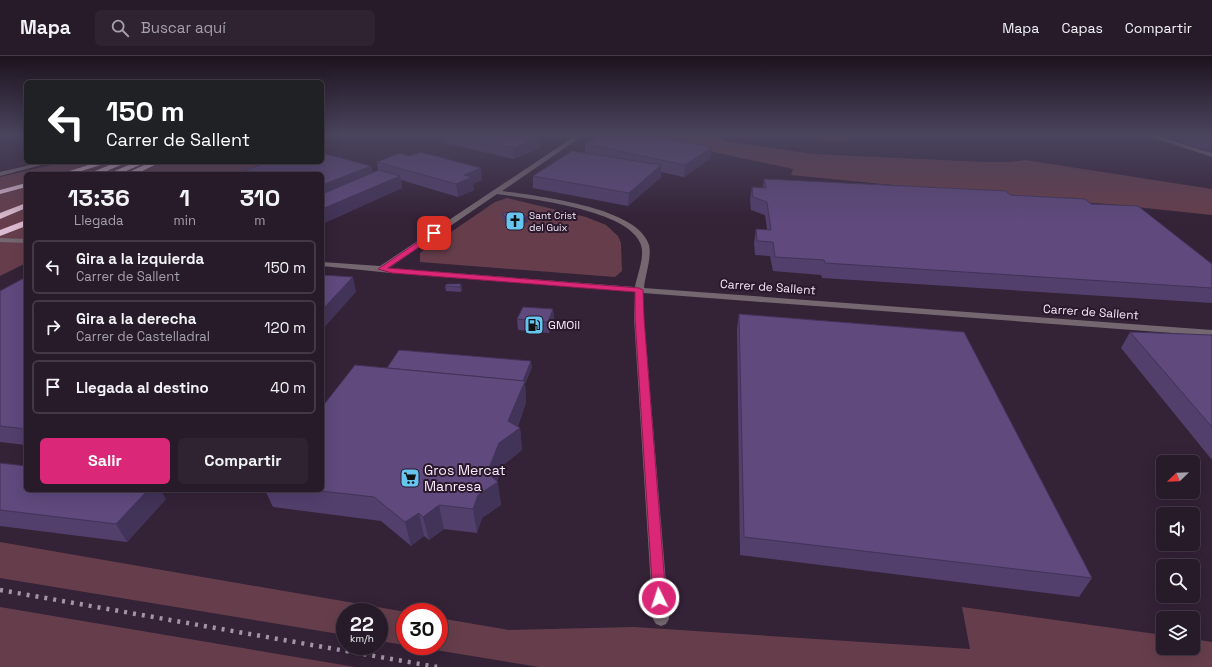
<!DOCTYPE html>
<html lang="es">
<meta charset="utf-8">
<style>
:root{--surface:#271a29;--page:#2f2331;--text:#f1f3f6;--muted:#a4a1a8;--line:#433846;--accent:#db2777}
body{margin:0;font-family:"Space Grotesk",sans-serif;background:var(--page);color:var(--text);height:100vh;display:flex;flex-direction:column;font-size:15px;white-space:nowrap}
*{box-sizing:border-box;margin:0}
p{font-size:13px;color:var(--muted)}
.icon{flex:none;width:22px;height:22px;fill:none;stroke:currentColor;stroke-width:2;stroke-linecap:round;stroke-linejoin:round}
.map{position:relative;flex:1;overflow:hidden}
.panel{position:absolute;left:24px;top:116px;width:300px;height:320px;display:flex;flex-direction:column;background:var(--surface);border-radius:6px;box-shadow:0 4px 16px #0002,0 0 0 1px var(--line)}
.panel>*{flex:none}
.guide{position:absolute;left:24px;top:24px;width:300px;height:84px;border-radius:6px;box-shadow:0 4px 16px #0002,0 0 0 1px var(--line);background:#202124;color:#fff;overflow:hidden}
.needle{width:26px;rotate:247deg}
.tools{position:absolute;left:1156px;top:399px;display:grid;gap:8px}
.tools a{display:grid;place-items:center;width:44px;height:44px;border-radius:6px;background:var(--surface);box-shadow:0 4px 16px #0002,0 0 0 1px var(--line);font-size:20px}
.speed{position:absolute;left:336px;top:547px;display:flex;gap:8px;font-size:20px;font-weight:700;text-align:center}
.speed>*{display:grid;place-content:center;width:52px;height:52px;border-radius:50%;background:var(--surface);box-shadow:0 4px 16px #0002,0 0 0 1px var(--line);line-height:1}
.speed small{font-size:10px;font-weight:400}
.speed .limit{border:6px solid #d22;background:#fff;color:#111}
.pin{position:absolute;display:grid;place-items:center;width:34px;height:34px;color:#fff;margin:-17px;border-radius:8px;box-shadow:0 2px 6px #0006}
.me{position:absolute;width:44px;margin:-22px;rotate:356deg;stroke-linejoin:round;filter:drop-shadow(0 0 3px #0008)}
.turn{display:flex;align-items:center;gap:14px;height:84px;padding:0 16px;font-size:18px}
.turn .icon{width:52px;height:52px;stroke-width:2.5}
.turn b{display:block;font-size:28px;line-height:34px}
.eta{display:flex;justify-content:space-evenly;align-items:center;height:68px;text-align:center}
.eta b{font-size:24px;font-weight:700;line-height:28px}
.primary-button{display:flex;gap:8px;margin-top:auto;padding:8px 16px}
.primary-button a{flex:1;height:46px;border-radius:6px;background:var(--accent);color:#fff;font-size:16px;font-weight:700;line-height:46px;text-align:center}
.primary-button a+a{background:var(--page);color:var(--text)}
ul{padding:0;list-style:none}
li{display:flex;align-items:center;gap:12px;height:54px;margin:0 8px 6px;padding:0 8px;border:2px solid var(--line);border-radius:6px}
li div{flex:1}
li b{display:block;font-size:15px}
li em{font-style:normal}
header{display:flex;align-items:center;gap:24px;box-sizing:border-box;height:56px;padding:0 20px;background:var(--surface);border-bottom:1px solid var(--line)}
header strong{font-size:19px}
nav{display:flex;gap:22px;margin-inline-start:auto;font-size:14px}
.search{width:280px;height:36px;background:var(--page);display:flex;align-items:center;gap:10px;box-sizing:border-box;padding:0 14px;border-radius:6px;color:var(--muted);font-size:15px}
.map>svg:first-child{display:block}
.green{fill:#663e4b}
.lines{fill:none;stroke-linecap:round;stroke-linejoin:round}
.minor{fill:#74676f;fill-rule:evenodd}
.highway{fill:#dcbcd0;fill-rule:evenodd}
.rail{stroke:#a395a6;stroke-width:4.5;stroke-dasharray:3 6;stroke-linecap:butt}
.wall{fill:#523f6c}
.shaded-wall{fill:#423358}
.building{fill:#5f497d;stroke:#423358}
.route{fill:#db2777;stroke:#8e194d}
.labels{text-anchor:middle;stroke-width:4;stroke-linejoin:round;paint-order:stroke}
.far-poi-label{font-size:10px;fill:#f7ebf9;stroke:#2a182d;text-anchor:start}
.street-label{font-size:12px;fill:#f7ebf9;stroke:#2a182d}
.poi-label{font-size:12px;fill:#f7ebf9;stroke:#2a182d;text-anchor:start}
.near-poi-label{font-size:14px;fill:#f7ebf9;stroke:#2a182d;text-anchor:start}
</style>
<header>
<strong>Mapa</strong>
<div class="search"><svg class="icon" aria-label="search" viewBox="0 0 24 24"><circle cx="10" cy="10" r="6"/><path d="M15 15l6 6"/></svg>Buscar aquí</div>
<nav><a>Mapa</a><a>Capas</a><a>Compartir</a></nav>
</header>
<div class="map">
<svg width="1212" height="611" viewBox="0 0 1212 611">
<rect width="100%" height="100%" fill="#342237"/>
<g class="green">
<polygon points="630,78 715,78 721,79 724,85 813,98 985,106 1009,106 1025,104 1212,133 1212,159 1107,148 1026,142 791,119 793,113"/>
<polygon points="784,78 817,78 855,84 834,86"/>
<polygon points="64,106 292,106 256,118 26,118 26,207 0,220 0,121"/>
<polygon points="507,142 586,161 606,169 618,180 621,187 622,215 615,221 420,206 420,197 495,146"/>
<polygon points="0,486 406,556 405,556 405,589 379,585 379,556 345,556 345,579 0,522"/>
<polygon points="0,551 355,611 0,611"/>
<polygon points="962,551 1163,579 1163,592 1193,592 1193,583 1212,586 1212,611 539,611 411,590 439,590 439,562 509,574 634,571 970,593"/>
</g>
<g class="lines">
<g class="minor">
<path d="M578,78H585L502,135C536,140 638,151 649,189C652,202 645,219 644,232L1212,274V280L643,237L644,262L669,563L666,568L661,570L656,568L653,563L634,262L635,236L391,217L322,210V206L380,210ZM497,138C530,143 630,154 641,189C645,201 637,219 635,231L389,212Z"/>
<polygon points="1142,78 1151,78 1212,97 1212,101"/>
<polygon points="43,106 53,106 0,120 0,116"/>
<polygon points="0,182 26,183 26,187 0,186"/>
</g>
<g class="highway">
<polygon points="98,106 110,106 72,118 60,118"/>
<polygon points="117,106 128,106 102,117 96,117 95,115"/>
<polygon points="136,106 147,106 119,118 115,118 112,116"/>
<polygon points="151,106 161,106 138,117 132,117 131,115"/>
<polygon points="26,127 26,131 0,138 0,134"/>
<polygon points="26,147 26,152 0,163 0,157"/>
<polygon points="26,164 26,170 0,180 0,174"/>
</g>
<polyline class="rail" points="0,534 437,611"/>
</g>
<g class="wall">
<polygon points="442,78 533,78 531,79 539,81 540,92 514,103 445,87 445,83 442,82"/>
<polygon points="1154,78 1212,78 1212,96"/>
<polygon points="585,88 711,102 684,121 661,116 661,121 628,150 533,132 533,120 585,97"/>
<polygon points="377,106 482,124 473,128 474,134 458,141 401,124 402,132 322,168 322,118 371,110 373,117 378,115"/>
<polygon points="764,123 1010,139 1091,148 1212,208 1212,247 822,222 821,219 773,215 770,200 755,199 754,187 756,173 767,173 765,159 751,154 750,144 752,131 763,132"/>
<polygon points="502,159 527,161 528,166 512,172 508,169 507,166 503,164"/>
<polygon points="26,221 26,389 0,386 0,235"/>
<polygon points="461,228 462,234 461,236 446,235 445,230"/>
<polygon points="553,253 554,264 549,277 518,274 517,263"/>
<polygon points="739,258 1092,522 1079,541 740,499 737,273"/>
<polygon points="1130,276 1212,279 1212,404 1121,292"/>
<polygon points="532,311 525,328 526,347 518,370 520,372 522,394 502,410 497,425 501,449 482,462 477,477 444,473 429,484 424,480 411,490 381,465 273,451 265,434 322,434 387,312"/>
<polygon points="0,407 166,443 127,486 0,470"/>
</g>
<g class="shaded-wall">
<polygon points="539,81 540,92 514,103 513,92"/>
<polygon points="712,91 711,102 684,121 685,109"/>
<polygon points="661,109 661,121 628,150 629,137"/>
<polygon points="371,110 373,122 322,143 322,129"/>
<polygon points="481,112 482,124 473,128 474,134 458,141 456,128 464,119"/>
<polygon points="400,120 402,132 322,168 322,153"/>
<polygon points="527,161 528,166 512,172 512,167"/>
<polygon points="353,221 356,236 322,274 322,254"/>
<polygon points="461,228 462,234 461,236 460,231"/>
<polygon points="553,253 554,264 549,277 548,266"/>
<polygon points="531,305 532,311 525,328 526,347 516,374 520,372 522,394 502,410 495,428 498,426 501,449 482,462 477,477 473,453 508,365 517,340"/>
<polygon points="148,434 161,434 166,443 127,486 116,468"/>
<polygon points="439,449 444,473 429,484 423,461"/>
<polygon points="419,457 424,480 411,490 405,466"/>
</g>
<g class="building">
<polygon points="455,78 528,78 539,81 513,92"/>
<polygon points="605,78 645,78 712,91 685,109 585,88"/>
<polygon points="572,95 661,109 629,137 533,120"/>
<polygon points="420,96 481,112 464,119 472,121 456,128 377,106 400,97 410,100"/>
<polygon points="322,97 371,110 322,129 322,118 235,118 270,106 322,106"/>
<polygon points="379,114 400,120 322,153 322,138"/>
<polygon points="764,123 1006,135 1010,139 1085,143 1091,148 1138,150 1212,208 1212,232 825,207 824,204 775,201 773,186 757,185 756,173 771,174 767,146 753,141 752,131 766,132"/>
<polygon points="515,155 527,161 512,167 507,164 510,163 502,159 503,157"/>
<polygon points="322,219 353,221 322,254"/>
<polygon points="26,221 26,373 0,370 0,235"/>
<polygon points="447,228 461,228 460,231 445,230"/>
<polygon points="523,251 553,253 548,266 517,263"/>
<polygon points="739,258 964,276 1092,522 744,481"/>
<polygon points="1130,276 1212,279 1212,371"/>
<polygon points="399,294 531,305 523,325 387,312"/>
<polygon points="355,309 525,325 508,365 520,372 499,387 487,417 498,426 478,439 473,453 439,449 423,461 419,457 405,466 374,441 312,434 322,434 322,351"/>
<polygon points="0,407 26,410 26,434 148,434 116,468 0,454"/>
</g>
<linearGradient id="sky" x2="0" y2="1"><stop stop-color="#1d131e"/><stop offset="0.48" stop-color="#4a445e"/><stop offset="1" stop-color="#4a445e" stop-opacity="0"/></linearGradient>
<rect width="1212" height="164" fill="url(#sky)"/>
<polygon class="route" points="434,175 437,176 437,179 388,212 639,232 643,234 644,262 666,542 664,546 659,548 655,546 653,542 635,262 635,236 392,217 378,213"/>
<defs>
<g id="church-square" transform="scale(1)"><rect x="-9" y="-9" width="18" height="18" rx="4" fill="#65c5ee" stroke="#2a182d"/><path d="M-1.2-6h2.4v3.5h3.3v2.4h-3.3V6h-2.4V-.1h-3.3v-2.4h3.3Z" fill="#111"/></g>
<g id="fuel-square" transform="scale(1)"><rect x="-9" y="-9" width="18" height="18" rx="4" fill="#65c5ee" stroke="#2a182d"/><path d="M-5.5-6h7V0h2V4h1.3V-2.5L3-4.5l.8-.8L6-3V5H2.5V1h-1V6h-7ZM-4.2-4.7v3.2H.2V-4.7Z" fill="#111"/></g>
<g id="supermarket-square" transform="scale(1)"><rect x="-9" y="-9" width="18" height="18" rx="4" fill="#65c5ee" stroke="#2a182d"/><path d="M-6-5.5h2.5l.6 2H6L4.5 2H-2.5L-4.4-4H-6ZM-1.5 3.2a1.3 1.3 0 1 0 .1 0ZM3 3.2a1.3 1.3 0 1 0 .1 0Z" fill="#111"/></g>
</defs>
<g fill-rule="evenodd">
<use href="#church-square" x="515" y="165"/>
<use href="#fuel-square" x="534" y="269"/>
<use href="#supermarket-square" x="410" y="422"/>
</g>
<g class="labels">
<g class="far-poi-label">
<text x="529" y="163">Sant Crist<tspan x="529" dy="12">del Guix</tspan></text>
</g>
<g class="street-label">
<text transform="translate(768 231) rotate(4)" y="4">Carrer de Sallent</text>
<text transform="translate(1091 256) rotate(4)" y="4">Carrer de Sallent</text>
</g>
<g class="poi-label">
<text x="548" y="273">GMOil</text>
</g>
<g class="near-poi-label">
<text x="424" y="419">Gros Mercat<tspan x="424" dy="16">Manresa</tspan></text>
</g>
</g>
</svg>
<div class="tools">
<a><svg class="needle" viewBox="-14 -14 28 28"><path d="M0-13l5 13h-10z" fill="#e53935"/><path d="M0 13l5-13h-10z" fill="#a4a1a8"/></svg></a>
<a><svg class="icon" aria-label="sound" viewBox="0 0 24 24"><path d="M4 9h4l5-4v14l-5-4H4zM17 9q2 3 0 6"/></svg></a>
<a><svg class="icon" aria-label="search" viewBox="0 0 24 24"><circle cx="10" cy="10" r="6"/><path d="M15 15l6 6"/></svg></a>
<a><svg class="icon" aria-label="layers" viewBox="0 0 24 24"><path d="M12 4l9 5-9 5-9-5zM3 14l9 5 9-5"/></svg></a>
</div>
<div class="speed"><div>22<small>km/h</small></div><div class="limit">30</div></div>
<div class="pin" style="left:434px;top:177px;background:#d93025"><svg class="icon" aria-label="arrive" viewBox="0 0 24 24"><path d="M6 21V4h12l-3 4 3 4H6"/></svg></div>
<svg class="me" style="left:659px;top:542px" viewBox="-20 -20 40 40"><circle r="17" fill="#db2777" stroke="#fff" stroke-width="3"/><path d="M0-11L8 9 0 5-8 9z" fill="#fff"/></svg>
<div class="guide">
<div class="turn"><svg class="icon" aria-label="left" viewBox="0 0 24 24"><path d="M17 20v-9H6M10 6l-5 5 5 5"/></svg><div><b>150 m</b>Carrer de Sallent</div></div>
</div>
<section class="panel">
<div class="eta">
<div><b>13:36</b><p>Llegada</p></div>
<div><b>1</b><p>min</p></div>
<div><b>310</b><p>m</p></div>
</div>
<ul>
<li><svg class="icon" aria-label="left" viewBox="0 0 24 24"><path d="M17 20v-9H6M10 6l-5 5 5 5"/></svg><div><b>Gira a la izquierda</b><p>Carrer de Sallent</p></div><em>150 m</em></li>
<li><svg class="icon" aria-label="right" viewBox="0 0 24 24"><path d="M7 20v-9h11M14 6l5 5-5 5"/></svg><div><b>Gira a la derecha</b><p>Carrer de Castelladral</p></div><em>120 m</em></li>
<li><svg class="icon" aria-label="arrive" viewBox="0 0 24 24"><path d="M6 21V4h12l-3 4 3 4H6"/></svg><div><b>Llegada al destino</b></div><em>40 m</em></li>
</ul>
<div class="primary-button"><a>Salir</a><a>Compartir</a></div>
</section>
</div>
